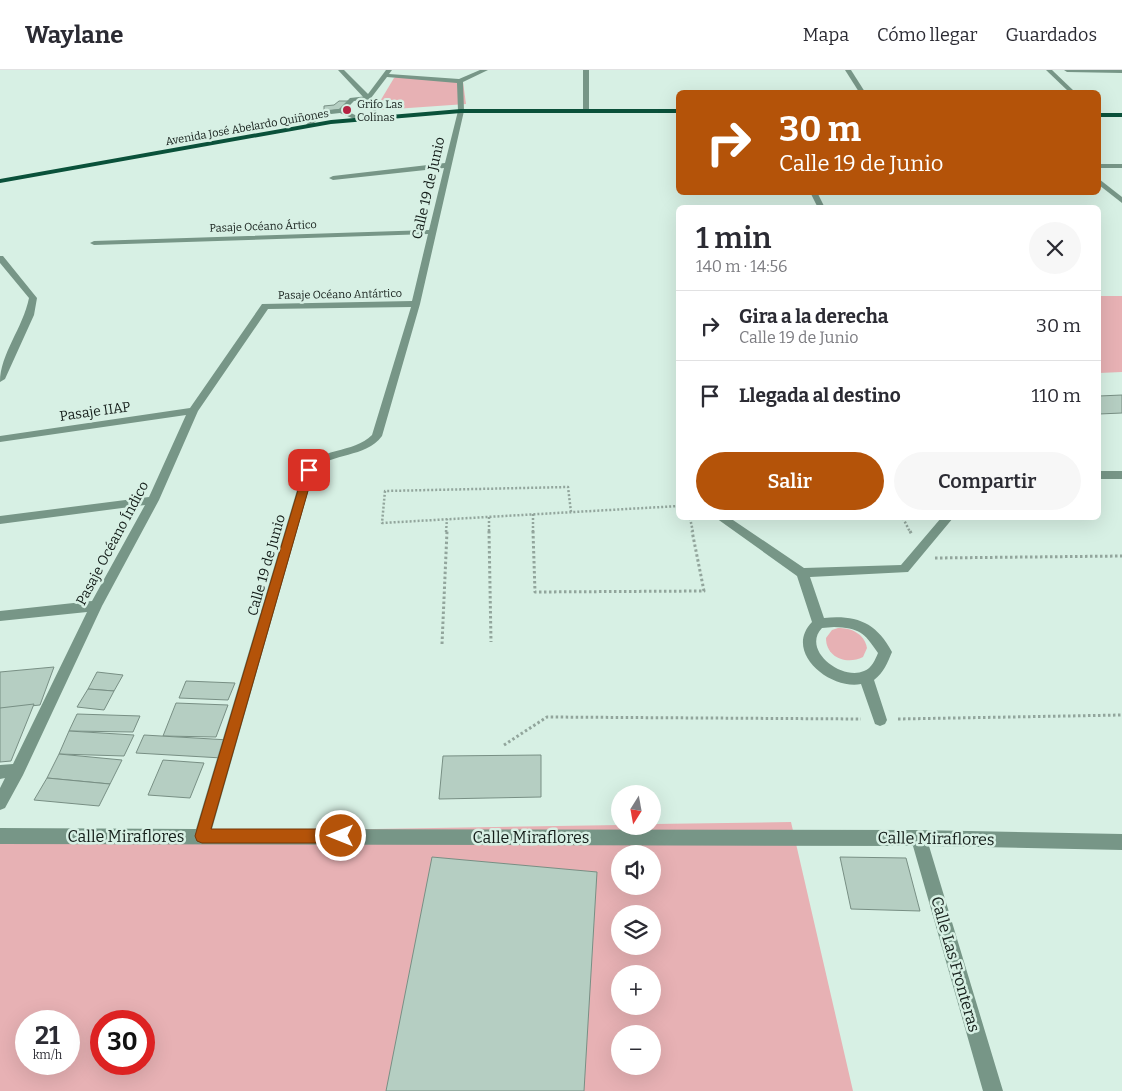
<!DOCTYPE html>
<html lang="es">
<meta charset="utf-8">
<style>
:root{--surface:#fff;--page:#f7f7f7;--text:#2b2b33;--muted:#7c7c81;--line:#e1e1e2;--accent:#b45309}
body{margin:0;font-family:Bitter,serif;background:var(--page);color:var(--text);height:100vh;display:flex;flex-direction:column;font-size:19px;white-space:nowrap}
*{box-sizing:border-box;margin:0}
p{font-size:16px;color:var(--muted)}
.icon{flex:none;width:28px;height:28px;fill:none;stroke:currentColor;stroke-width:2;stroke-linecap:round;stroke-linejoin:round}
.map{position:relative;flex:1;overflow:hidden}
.panel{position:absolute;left:676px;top:135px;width:425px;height:315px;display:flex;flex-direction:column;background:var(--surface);border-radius:8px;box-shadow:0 5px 20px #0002}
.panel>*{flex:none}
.top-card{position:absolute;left:676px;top:20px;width:425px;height:105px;border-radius:8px;box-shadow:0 5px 20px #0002;background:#b45309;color:#fff;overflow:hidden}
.needle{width:32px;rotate:191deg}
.tools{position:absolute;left:611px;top:715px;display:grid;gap:10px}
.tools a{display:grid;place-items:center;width:50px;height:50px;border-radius:50%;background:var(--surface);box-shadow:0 5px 20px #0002;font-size:25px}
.speed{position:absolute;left:15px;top:940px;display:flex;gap:10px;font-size:25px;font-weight:700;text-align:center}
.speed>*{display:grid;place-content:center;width:65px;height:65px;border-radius:50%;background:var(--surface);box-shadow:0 5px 20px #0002;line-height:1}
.speed small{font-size:12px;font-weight:400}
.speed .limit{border:8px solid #d22;background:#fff;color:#111}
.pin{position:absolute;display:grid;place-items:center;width:42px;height:42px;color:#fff;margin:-21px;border-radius:10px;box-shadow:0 2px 8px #0006}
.me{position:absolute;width:55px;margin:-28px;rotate:270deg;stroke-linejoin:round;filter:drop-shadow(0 0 4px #0008)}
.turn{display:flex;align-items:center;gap:18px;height:105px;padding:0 20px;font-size:22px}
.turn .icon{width:65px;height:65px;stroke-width:2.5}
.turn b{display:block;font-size:35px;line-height:42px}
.round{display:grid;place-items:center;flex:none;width:52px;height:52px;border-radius:26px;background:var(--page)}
.head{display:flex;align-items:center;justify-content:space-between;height:85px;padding:0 20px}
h1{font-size:30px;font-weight:600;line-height:38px}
.primary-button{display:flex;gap:10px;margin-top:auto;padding:10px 20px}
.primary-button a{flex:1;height:58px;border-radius:30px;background:var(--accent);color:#fff;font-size:20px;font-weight:600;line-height:58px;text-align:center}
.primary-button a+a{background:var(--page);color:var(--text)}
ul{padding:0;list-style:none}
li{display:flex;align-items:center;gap:15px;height:70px;padding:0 20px;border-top:1px solid var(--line)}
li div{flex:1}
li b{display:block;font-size:19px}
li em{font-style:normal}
header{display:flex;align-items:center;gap:30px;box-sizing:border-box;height:70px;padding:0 25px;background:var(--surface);border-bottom:1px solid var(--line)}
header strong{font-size:24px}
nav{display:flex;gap:28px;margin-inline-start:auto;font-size:18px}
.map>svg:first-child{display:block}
.green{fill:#e7b1b4;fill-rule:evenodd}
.building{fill:#b5cec2;stroke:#788f84}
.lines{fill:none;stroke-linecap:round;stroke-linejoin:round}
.path-far1{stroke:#92a59c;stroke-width:2.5;stroke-dasharray:2 2;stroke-linecap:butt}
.path{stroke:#92a59c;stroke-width:3;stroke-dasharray:2.5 2.5;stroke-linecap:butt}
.lane{fill:#779687;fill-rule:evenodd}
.street{fill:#779687;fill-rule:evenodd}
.primary{fill:#0a513a;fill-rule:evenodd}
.route{fill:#b45309;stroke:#753606}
.poi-dot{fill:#b52343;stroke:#d7f0e4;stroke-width:2}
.labels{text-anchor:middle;stroke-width:5;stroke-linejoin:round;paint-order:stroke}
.far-poi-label{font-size:11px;fill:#151e1a;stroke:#d7f0e4;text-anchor:start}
.far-street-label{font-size:11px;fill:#151e1a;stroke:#d7f0e4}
.street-label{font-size:14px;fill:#151e1a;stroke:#d7f0e4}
.near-street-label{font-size:16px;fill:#151e1a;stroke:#d7f0e4}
</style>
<header>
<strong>Waylane</strong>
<nav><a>Mapa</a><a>Cómo llegar</a><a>Guardados</a></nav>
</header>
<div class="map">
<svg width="1122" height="1021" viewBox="0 0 1122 1021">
<rect width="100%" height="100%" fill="#d7f0e4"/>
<g class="green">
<polygon points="396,7 463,12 466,34 380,40 379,33 394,8"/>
<polygon points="1099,226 1122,226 1122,302 1099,303"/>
<path d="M838,558C851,558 864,563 867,578L863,587C847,595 826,588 826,568L832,560Z"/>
<path d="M791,752L853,1021H0V765L620,755V756H652L653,754ZM620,784H652V816H620ZM620,844H652V876H620ZM620,904H652V936H620ZM26,951H69V994H26ZM101,951H144V994H101ZM620,964H652V996H620Z"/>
</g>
<g class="building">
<polygon points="339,31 349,31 343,39 324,41 324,36 334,35"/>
<polygon points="1122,325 1122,343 1099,344 1099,326"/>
<polygon points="54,597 40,635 0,639 0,602"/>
<polygon points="97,602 123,605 114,621 88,619"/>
<polygon points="186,611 235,613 228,630 179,628"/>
<polygon points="88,619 114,621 104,640 77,637"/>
<polygon points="176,633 228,635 216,667 163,666"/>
<polygon points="34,634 11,691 0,692 0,638"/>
<polygon points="77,644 140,646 133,662 69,661"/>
<polygon points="69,661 134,665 124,686 59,684"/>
<polygon points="144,665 229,670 222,688 136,683"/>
<polygon points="59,684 122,690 110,714 47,708"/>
<polygon points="541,685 541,727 439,729 443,686"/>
<polygon points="163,690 204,693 190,728 148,725"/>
<polygon points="47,708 110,714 99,736 34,730"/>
<polygon points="432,787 597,802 584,1021 386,1021"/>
<polygon points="840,787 906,788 920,841 851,839"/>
</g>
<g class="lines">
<g class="path-far1">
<polyline points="571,442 568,417 385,421 382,453 679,436"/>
<polyline points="533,444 533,462"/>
<polyline points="489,447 489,462"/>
<polyline points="690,448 693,462"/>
<polyline points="903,448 910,462"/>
<polyline points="446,462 447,449"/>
</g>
<g class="path">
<polyline points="489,461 491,572"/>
<polyline points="533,461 535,522 704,521 692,461"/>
<polyline points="910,461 912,465"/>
<polyline points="935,488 1122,486"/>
<polyline points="442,574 447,461"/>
<polyline points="898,649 1122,645"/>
<polyline points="504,675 547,647 861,649"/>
</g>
<g class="lane">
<polygon points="368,26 370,29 354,31 345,40 363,49 363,51 359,51 340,43 322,45 310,57 305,56 318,42 339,39 350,28"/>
<path d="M0,186H3L37,228L34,245L5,309L0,312C0,284 23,258 29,228L0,193Z"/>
</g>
<g class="street">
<path d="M338,0H344L368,24L386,0H392L389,4L459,9L480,0H488L463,12L464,41L420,234L382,366C365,389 332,381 314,401L212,759L919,760L1122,764V780L929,776L1003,1021H983L913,776L0,774V758L196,759L303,400C319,377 353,384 372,365L411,237L268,239L198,341L159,430L102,536L23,705L5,738L0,740V718L5,708L0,709V695L13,694L87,542L0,551V541L92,531L145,435L0,454V446L149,427L186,345L0,372V366L190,338L262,234L412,231L428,164L94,175L90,173L94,171L429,160L444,98L333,110L329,108L333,106L445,93L458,41L457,13L387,7L371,28L379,48L376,50L373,48L365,29Z"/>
<polygon points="583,0 589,0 589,41 586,43 583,41"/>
<polygon points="845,0 851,0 865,22 859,22"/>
<polygon points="1046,0 1052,0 1075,22 1069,22"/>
<polygon points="1064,0 1122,0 1122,3 1067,2"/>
<rect x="1099" y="94" width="23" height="4"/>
<polygon points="1099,109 1122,127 1122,133 1099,115"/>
<polygon points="810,122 817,122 825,138 818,138"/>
<rect x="1099" y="401" width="23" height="8"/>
<path d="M716,448H730L804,498L901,495L941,448H953L908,502L810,507L824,548C856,545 876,552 892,582C887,594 884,602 874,610L887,650L885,654L880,656L875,654L861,614C830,620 783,582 812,552L797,506ZM834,557C859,558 864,562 878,583C875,590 872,598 864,601C842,611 801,580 822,558Z"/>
</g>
<g class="primary">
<polygon points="461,39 679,39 679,43 461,43 331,54 0,113 0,109 331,50"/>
<rect x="1099" y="43" width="23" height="4"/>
</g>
</g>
<polygon class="route" points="309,396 314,400 211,759 341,759 346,761 348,766 346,771 341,773 202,773 197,771 195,766 304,400"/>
<circle class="poi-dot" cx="347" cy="40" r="5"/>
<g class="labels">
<g class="far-poi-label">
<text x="357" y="38">Grifo Las<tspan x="357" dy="13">Colinas</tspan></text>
</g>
<g class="far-street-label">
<text transform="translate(247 57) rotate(-10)" y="4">Avenida José Abelardo Quiñones</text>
<text transform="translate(263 156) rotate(-2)" y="4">Pasaje Océano Ártico</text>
<text transform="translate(340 224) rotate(-1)" y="4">Pasaje Océano Antártico</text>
</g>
<g class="street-label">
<text transform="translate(428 118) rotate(-77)" y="5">Calle 19 de Junio</text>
<text transform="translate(95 341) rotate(-8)" y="5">Pasaje IIAP</text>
<text transform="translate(112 473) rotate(-62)" y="5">Pasaje Océano Índico</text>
<text transform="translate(266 495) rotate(-74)" y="5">Calle 19 de Junio</text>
</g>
<g class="near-street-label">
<text x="126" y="772">Calle Miraflores</text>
<text x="531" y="773">Calle Miraflores</text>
<text transform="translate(936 768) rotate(1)" y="6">Calle Miraflores</text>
<text transform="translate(956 894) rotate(74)" y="6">Calle Las Fronteras</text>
</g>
</g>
</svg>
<div class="tools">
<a><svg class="needle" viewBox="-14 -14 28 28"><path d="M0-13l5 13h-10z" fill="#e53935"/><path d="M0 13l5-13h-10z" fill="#7c7c81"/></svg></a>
<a><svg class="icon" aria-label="sound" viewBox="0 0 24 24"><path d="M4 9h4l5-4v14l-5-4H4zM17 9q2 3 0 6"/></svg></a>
<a><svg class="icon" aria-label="layers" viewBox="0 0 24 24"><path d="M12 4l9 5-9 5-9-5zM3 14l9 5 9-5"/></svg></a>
<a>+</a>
<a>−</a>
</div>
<div class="speed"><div>21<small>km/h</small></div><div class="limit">30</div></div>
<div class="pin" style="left:309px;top:400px;background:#d93025"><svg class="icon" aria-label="arrive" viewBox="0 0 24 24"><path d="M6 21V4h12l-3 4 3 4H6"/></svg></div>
<svg class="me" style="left:341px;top:766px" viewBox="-20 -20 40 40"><circle r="17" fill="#b45309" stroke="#fff" stroke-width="3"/><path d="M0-11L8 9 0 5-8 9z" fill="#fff"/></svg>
<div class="top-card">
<div class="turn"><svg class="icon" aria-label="right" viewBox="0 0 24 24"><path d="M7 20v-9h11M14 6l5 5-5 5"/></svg><div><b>30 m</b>Calle 19 de Junio</div></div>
</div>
<section class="panel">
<div class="head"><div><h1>1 min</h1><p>140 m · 14:56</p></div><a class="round"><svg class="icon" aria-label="close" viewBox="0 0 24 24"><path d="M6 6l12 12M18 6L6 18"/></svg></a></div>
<ul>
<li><svg class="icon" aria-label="right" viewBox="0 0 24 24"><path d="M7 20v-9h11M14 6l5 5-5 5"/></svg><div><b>Gira a la derecha</b><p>Calle 19 de Junio</p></div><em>30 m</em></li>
<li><svg class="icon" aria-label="arrive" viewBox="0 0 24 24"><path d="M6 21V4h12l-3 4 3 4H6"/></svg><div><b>Llegada al destino</b></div><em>110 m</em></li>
</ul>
<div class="primary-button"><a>Salir</a><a>Compartir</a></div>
</section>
</div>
